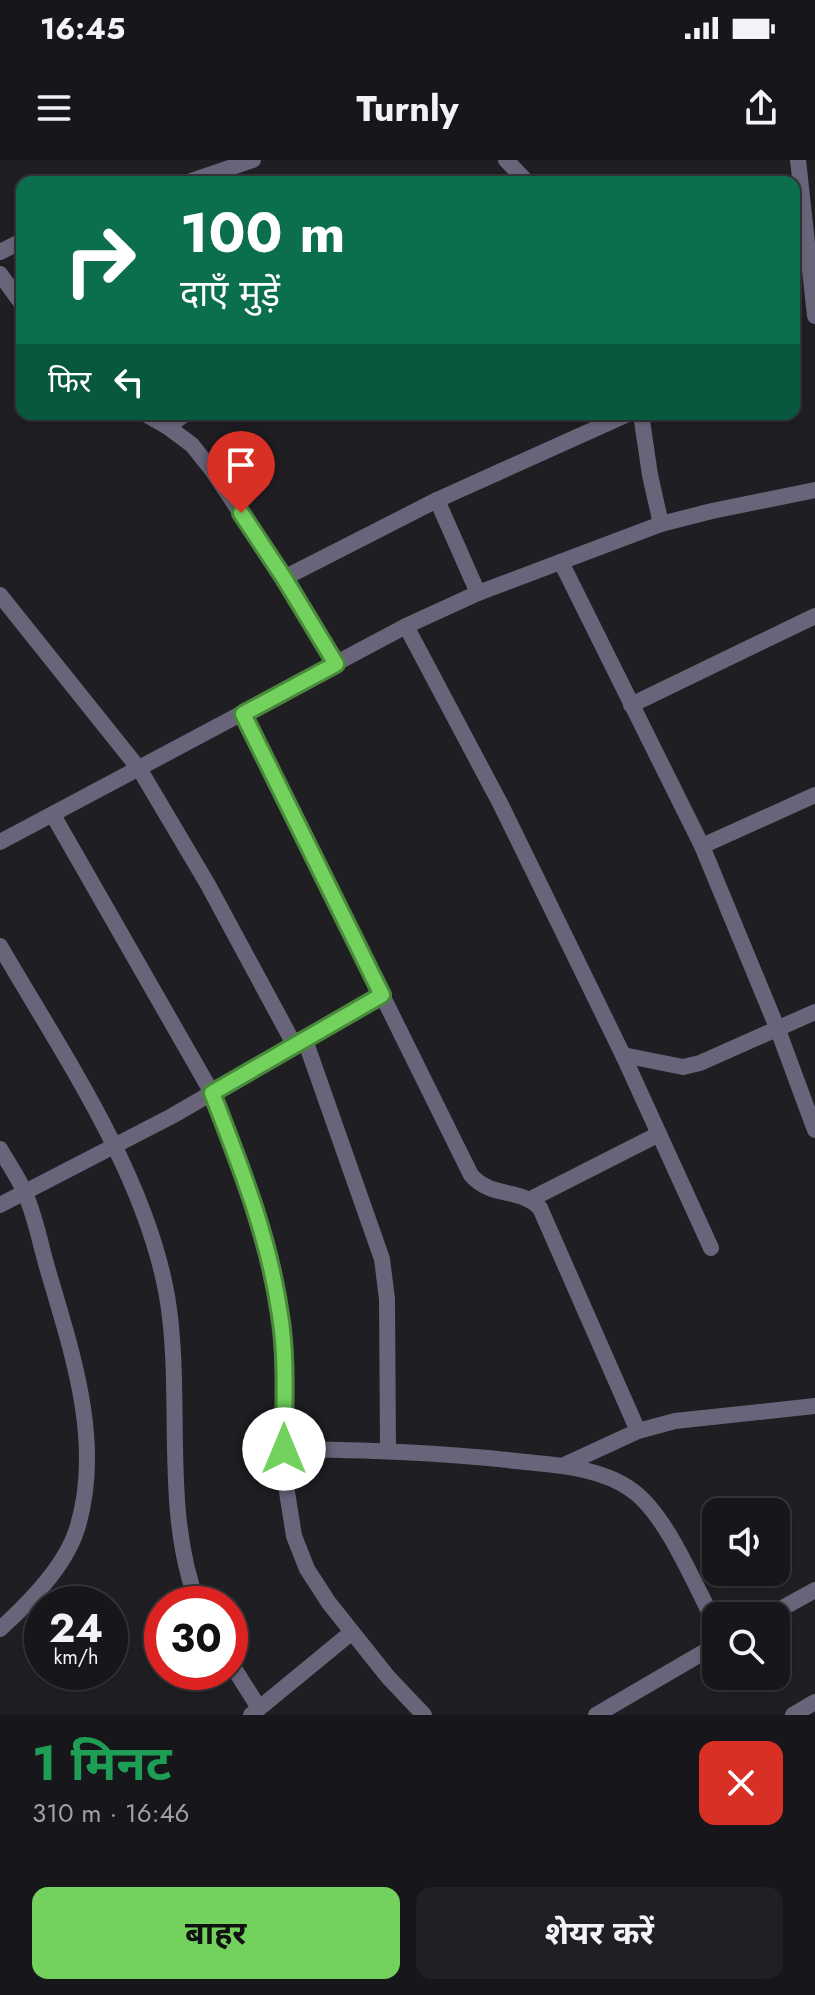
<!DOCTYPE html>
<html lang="hi">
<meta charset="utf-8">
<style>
:root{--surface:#17161a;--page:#201f23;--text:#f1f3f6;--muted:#9e9fa2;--line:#363539;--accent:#72d25d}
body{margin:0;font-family:Jost,"Noto Sans Devanagari",sans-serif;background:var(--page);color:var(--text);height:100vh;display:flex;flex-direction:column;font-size:30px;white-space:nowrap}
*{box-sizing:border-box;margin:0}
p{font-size:26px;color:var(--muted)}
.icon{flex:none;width:44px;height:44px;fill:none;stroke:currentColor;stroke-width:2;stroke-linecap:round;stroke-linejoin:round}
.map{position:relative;height:1555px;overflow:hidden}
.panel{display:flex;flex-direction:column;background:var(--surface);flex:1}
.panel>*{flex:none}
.top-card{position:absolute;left:16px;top:16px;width:784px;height:244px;border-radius:16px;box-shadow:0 2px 6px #0004,0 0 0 2px var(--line);background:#0b6e4f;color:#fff;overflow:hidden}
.fabs{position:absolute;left:702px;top:1338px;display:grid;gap:16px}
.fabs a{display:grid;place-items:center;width:88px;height:88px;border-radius:16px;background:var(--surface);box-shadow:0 2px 6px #0004,0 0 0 2px var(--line);font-size:40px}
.speed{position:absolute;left:24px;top:1426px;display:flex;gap:16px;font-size:40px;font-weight:700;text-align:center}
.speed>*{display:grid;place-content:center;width:104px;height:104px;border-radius:50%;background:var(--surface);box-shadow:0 2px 6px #0004,0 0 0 2px var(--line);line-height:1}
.speed small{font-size:20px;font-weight:400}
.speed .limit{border:12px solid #d22;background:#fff;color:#111}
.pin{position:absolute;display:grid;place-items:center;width:68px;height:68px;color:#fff;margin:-82px -34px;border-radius:50% 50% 50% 0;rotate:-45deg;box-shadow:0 0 8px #0007}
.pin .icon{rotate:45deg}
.me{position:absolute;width:88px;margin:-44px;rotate:0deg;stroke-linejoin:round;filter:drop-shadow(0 0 6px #0008)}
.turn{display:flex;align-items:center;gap:28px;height:168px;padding:0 32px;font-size:36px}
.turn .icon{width:104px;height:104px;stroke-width:2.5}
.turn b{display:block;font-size:56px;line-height:68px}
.then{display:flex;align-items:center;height:76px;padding:0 32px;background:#0003;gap:16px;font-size:30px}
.round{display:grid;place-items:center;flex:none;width:84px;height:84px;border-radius:16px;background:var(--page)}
.summary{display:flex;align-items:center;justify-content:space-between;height:136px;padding:0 32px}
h1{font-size:48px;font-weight:700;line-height:60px;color:#1e9e55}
.cta{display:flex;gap:16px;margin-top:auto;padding:16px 32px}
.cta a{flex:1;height:92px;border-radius:16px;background:var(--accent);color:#111;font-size:32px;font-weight:700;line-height:92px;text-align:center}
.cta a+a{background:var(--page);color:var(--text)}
.status{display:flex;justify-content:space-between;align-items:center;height:56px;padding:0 40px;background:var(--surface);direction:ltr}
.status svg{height:22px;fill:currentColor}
header{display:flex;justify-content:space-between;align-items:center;height:104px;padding:0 32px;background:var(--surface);font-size:36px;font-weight:700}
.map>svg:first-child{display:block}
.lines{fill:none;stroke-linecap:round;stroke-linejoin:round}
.minor{stroke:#69647a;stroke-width:16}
.route-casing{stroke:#4a883c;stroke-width:20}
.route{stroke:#72d25d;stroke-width:14}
</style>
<div class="status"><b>16:45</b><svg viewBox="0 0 49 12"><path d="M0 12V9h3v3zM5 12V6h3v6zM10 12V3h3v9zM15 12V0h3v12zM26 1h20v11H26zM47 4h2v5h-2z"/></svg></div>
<header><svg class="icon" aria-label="menu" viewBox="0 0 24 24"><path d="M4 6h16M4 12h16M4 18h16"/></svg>Turnly<svg class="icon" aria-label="share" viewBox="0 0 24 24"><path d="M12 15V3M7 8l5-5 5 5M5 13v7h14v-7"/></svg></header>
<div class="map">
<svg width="815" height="1555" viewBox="0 0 815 1555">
<rect width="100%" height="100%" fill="#1f1e23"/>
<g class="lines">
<g class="minor">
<polyline points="506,0 527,22"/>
<polyline points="798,0 815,156"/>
<polyline points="188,22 253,0"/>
<polyline points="0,92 22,81"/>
<polyline points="0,114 22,144"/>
<polyline points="145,254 168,267 192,285 212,310 284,418 336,504"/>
<polyline points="641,254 650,315 661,364"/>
<polyline points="168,267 185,254"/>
<polyline points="437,340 478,433"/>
<polyline points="561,402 702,686 778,870 815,970"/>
<polyline points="284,418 437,340 628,254"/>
<polyline points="0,435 140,610 207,723 295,886"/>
<polyline points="406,466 501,645 623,895 711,1088"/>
<polyline points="631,545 815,456"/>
<path d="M243,554L471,1015C492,1039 519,1027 540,1048L638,1271"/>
<polyline points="53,655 212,933 250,1030 274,1116 281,1158 287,1332 294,1376 307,1409 329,1443 388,1517 424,1555"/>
<polyline points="0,682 406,466 478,433 661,364 712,351 815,330"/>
<polyline points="702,686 815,635"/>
<path d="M0,786C62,893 145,1013 167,1136C184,1235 161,1350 198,1444"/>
<polyline points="305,880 382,1099 387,1139 388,1290"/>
<polyline points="623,895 683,907 700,903 815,852"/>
<path d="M0,989C8,1003 18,1017 24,1031C35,1054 40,1083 47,1107C71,1190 104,1282 77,1369C65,1407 29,1443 0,1469"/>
<polyline points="531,1039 659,974"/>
<polyline points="0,1045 172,956 382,835"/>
<path d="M284,1289C362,1290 438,1292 516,1301C554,1305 602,1307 633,1331C668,1357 695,1426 716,1465"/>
<polyline points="562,1306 638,1271 675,1261 815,1246"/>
<polyline points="768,1456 815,1430"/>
<polyline points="230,1502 259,1548"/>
<polyline points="251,1555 352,1472"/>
<polyline points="596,1555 716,1485"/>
<polyline points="793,1555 815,1542"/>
</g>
</g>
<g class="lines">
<g class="route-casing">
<path id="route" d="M241,353L284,418L336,504L243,554L382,835L212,933C240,1005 269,1077 280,1155C287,1199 284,1245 284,1289"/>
</g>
<use href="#route" class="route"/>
</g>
</svg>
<div class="fabs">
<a><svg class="icon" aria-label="sound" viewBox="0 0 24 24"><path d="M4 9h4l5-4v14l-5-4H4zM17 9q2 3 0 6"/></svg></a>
<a><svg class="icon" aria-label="search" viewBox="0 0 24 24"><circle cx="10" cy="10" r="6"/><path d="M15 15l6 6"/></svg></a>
</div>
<div class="speed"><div>24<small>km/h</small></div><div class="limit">30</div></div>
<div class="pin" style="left:241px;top:353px;background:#d93025"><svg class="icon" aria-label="arrive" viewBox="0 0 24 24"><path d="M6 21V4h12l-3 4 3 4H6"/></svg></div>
<svg class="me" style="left:284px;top:1289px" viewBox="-20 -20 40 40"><circle r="19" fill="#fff"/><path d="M0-13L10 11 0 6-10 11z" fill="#72d25d"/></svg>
<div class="top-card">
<div class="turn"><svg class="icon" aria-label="right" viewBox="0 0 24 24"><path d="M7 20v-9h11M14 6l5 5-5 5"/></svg><div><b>100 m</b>दाएँ मुड़ें</div></div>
<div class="then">फिर<svg class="icon" aria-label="left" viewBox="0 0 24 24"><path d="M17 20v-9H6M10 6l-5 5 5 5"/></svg></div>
</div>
</div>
<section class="panel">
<div class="summary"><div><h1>1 मिनट</h1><p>310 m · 16:46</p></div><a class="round" style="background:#d93025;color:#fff"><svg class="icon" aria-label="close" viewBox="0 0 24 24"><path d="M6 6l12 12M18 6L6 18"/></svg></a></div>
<div class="cta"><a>बाहर</a><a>शेयर करें</a></div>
</section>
